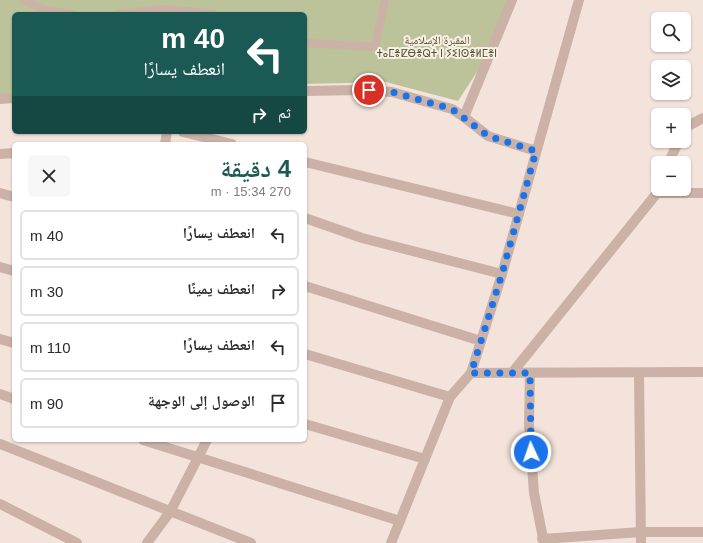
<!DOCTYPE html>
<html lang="ar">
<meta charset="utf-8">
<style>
:root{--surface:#fff;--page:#f7f7f7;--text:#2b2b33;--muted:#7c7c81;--line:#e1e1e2;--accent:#1b5a54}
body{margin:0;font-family:Arial,"Noto Naskh Arabic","Noto Sans Tifinagh",sans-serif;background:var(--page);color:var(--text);direction:rtl;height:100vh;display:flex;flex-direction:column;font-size:15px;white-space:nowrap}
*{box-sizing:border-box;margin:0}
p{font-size:13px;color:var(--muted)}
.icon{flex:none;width:22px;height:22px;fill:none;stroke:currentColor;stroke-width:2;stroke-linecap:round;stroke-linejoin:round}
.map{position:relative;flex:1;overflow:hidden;direction:ltr}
.side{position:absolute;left:12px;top:142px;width:295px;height:300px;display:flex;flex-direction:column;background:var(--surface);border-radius:6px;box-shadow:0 1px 3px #0004;direction:rtl}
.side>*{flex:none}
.top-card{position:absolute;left:12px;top:12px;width:295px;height:122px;border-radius:6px;box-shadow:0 1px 3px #0004;direction:rtl;background:#1b5a54;color:#fff;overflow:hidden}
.fabs{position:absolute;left:651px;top:12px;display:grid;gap:8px}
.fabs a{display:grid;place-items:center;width:40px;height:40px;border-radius:6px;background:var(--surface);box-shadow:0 1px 3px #0004;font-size:20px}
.pin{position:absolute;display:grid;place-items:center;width:34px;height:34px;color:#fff;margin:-17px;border:2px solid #fff;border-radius:50%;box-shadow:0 1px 4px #0007}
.me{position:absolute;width:44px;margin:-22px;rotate:357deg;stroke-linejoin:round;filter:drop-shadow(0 0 3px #0008)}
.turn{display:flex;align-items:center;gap:14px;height:84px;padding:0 16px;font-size:18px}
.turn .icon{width:52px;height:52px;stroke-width:2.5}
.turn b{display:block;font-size:28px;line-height:34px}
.then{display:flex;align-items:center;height:38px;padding:0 16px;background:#0003;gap:8px;font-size:15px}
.round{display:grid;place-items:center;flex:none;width:42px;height:42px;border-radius:6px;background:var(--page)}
.summary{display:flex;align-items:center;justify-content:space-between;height:68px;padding:0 16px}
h1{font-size:24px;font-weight:700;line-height:30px;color:var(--accent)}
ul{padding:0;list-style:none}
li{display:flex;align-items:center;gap:12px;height:50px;margin:0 8px 6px;padding:0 8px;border:2px solid var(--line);border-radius:6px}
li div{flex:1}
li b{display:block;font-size:15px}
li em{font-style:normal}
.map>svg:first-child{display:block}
.green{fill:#bcc29a}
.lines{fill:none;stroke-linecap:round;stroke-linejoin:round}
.service{stroke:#cbb1a6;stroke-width:8}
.minor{stroke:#cbb1a6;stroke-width:10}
.route{stroke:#1a73e8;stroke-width:7;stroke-dasharray:0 12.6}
.labels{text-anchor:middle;stroke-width:4;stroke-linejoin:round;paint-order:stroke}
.park-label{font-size:11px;fill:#4e562a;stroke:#faeee7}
</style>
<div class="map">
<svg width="703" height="543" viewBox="0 0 703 543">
<rect width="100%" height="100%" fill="#f3e3db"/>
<polygon class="green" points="0,0 511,0 488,55 458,101 386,82 305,84 305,14 14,14 14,94 0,95"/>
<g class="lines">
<g class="service">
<polyline points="24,0 42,9 72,14"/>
<polyline points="117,14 166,9 214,14"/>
<polyline points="305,43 375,47 385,0"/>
</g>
<g class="minor">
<polyline points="305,91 359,90 392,92 452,109 464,117 512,0"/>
<polyline points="0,99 14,98"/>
<polyline points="464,117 488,136 536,151"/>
<polyline points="684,131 688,126 703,118"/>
<polyline points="183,132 232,144"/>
<polyline points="165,144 167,132"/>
<polyline points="0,154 14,153"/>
<polyline points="305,162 519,214"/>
<polyline points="668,163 679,141"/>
<polyline points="0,193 14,197"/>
<polyline points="305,218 362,238 502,274"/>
<polyline points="0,267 14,271"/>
<polyline points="305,286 481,341"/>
<polyline points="0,339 14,343"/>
<polyline points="305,354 450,397"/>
<polyline points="471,373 703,372"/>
<polyline points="512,373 657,193 703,193"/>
<polyline points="530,373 529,424 534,493 544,543"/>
<polyline points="639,373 641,543"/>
<polyline points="0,394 14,399"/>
<polyline points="305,424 425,459"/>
<polyline points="143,440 400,521"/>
<polyline points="0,444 251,543"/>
<polyline points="0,504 77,543"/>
<polyline points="542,539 641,532 703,532"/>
<polyline points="147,543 170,512 207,440"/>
<polyline points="391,543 450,397 471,373 502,274 579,0"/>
</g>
</g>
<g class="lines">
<polyline class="route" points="369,90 392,92 452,109 488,136 536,151 502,274 471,373 530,373 531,452"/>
</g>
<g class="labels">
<g class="park-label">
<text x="437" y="44">المقبرة الإسلامية<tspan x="437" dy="13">ⵜⴰⵎⴻⵇⴱⴻⵕⵜ ⵏ ⵢⵉⵏⵙⴻⵍⵎⴻⵏ</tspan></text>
</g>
</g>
</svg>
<div class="fabs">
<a><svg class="icon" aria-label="search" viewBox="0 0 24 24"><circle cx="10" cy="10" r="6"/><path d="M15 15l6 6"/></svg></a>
<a><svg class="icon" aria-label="layers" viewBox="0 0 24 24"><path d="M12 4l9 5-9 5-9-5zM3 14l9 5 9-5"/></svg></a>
<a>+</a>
<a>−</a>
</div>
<div class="pin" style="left:369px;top:90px;background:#d93025"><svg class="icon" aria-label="arrive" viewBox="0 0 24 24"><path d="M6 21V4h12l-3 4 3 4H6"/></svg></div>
<svg class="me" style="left:531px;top:452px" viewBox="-20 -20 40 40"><circle r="17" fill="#1a73e8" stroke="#fff" stroke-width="3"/><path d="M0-11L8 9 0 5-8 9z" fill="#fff"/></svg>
<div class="top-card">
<div class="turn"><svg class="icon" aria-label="left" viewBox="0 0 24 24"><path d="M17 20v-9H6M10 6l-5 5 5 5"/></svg><div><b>40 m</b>انعطف يسارًا</div></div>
<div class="then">ثم<svg class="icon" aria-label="right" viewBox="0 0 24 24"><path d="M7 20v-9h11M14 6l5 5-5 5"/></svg></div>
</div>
<section class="side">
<div class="summary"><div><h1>4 دقيقة</h1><p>270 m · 15:34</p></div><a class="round"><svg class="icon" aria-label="close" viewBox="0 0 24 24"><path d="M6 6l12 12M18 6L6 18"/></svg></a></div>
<ul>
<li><svg class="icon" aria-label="left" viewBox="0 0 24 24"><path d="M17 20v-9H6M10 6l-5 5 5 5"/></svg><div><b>انعطف يسارًا</b></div><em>40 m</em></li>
<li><svg class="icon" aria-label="right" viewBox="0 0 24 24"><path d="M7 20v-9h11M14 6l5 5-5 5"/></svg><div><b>انعطف يمينًا</b></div><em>30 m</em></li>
<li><svg class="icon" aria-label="left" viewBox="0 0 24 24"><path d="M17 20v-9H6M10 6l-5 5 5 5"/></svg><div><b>انعطف يسارًا</b></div><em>110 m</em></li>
<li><svg class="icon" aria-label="arrive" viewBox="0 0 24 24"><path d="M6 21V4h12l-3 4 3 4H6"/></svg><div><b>الوصول إلى الوجهة</b></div><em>90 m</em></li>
</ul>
</section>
</div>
